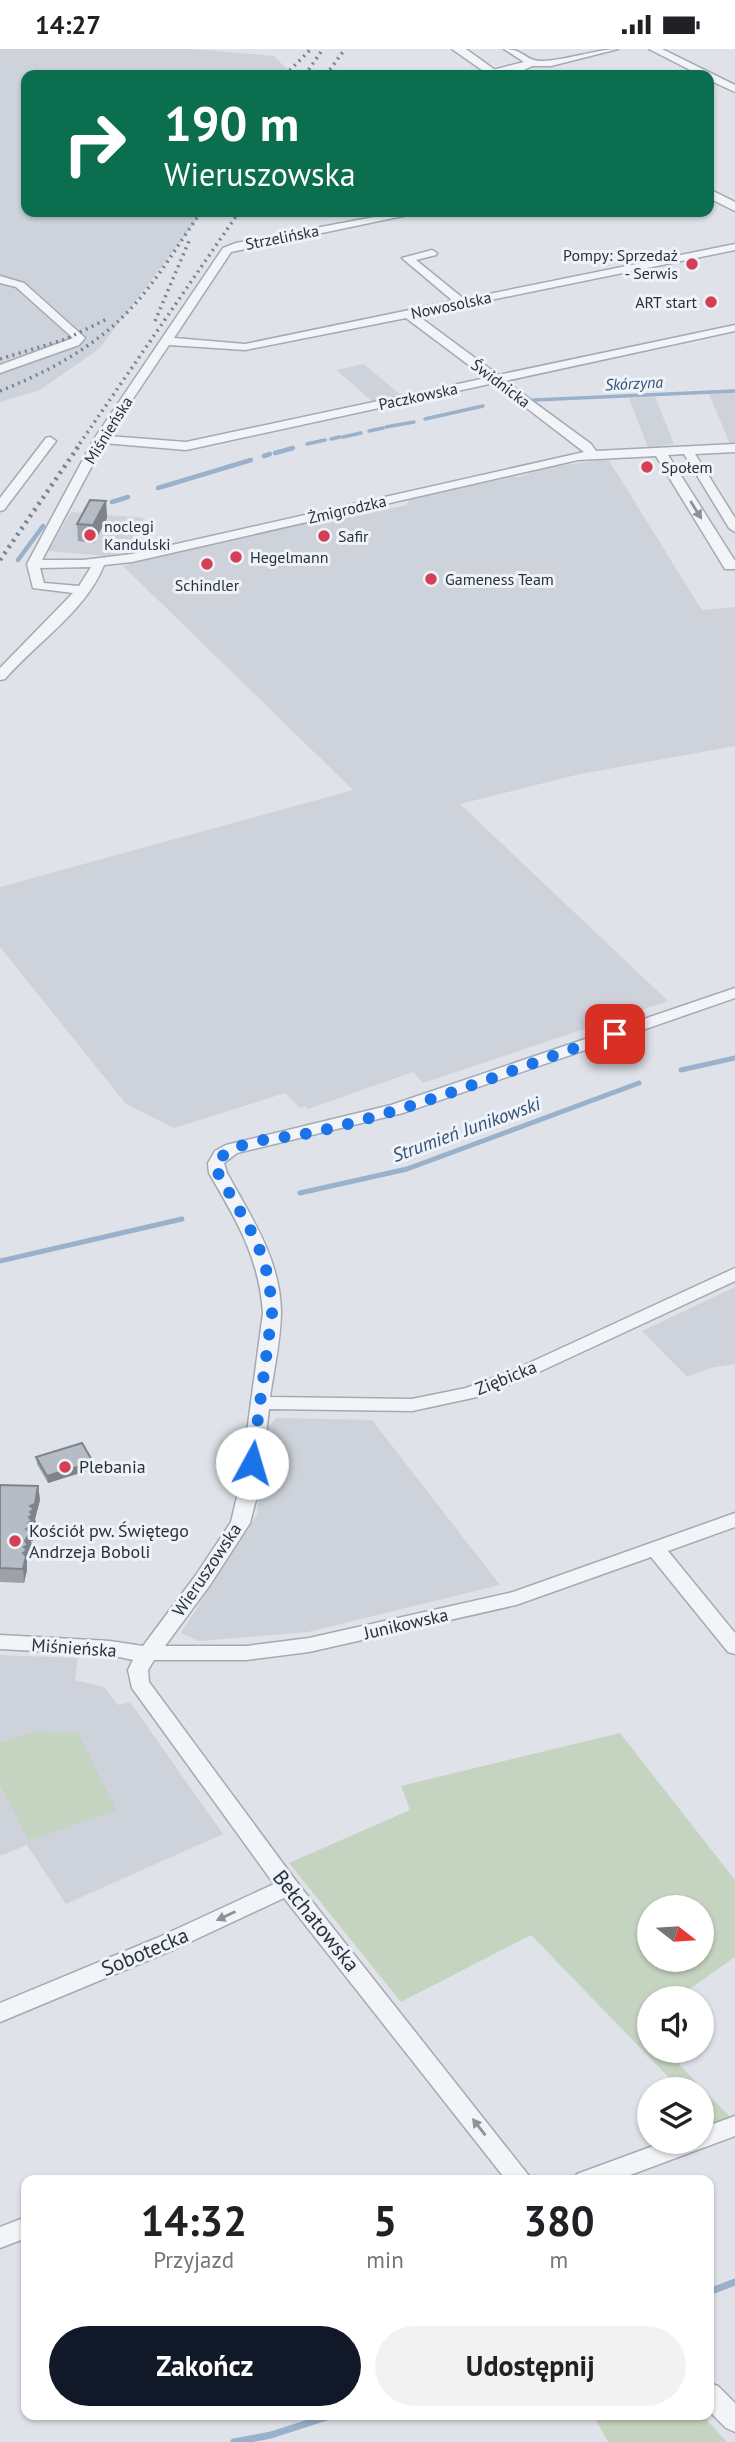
<!DOCTYPE html>
<html lang="pl">
<meta charset="utf-8">
<style>
:root{--surface:#fff;--page:#f2f2f2;--text:#202124;--muted:#757577;--accent:#111827}
body{margin:0;font-family:"PT Sans",sans-serif;background:var(--page);color:var(--text);height:100vh;display:flex;flex-direction:column;font-size:26px;white-space:nowrap}
*{box-sizing:border-box;margin:0}
p{font-size:23px;color:var(--muted)}
.icon{flex:none;width:38px;height:38px;fill:none;stroke:currentColor;stroke-width:2;stroke-linecap:round;stroke-linejoin:round}
.map{position:relative;flex:1;overflow:hidden}
.sheet{position:absolute;left:21px;top:2126px;width:693px;height:245px;display:flex;flex-direction:column;background:var(--surface);border-radius:14px;box-shadow:0 2px 5px #0004}
.sheet>*{flex:none}
.top-card{position:absolute;left:21px;top:21px;width:693px;height:147px;border-radius:14px;box-shadow:0 2px 5px #0004;background:#0b6e4f;color:#fff;overflow:hidden}
.needle{width:46px;rotate:107deg}
.fabs{position:absolute;left:637px;top:1846px;display:grid;gap:14px}
.fabs a{display:grid;place-items:center;width:77px;height:77px;border-radius:50%;background:var(--surface);box-shadow:0 2px 5px #0004;font-size:35px}
.pin{position:absolute;display:grid;place-items:center;width:60px;height:60px;color:#fff;margin:-30px;border-radius:14px;box-shadow:0 4px 10px #0006}
.me{position:absolute;width:77px;margin:-38px;rotate:6deg;stroke-linejoin:round;filter:drop-shadow(0 0 5px #0008)}
.turn{display:flex;align-items:center;gap:24px;height:147px;padding:0 28px;font-size:32px}
.turn .icon{width:91px;height:91px;stroke-width:2.5}
.turn b{display:block;font-size:49px;line-height:60px}
.eta{display:flex;justify-content:space-evenly;align-items:center;height:119px;text-align:center}
.eta b{font-size:42px;font-weight:700;line-height:49px}
.primary-button{display:flex;gap:14px;margin-top:auto;padding:14px 28px}
.primary-button a{flex:1;height:80px;border-radius:42px;background:var(--accent);color:#fff;font-size:28px;font-weight:700;line-height:80px;text-align:center}
.primary-button a+a{background:var(--page);color:var(--text)}
.status{display:flex;justify-content:space-between;align-items:center;height:49px;padding:0 35px;background:var(--surface);direction:ltr}
.status svg{height:19px;fill:currentColor}
.map>svg:first-child{display:block}
.built{fill:#cdd2db}
.green{fill:#c5d4c0;fill-rule:evenodd}
.lines{fill:none;stroke-linecap:round;stroke-linejoin:round}
.stream-far3{stroke:#99b1cb;stroke-width:3.5}
.stream-far2{stroke:#99b1cb;stroke-width:4.5}
.stream-far1{stroke:#99b1cb;stroke-width:5}
.stream{stroke:#99b1cb;stroke-width:7}
.minor-casing{stroke:#a4aab3;stroke-width:3}
.tertiary-casing{stroke:#a4aab3;stroke-width:3}
.minor{fill:#f2f4f7;fill-rule:evenodd}
.tertiary{fill:#f2f4f7;fill-rule:evenodd}
.rail-far1{stroke:#788394;stroke-width:3.5;stroke-dasharray:2 4.5;stroke-linecap:butt}
.rail{stroke:#788394;stroke-width:4.5;stroke-dasharray:2.5 5;stroke-linecap:butt}
.wall{fill:#9da2aa}
.shaded-wall{fill:#7f848b}
.building{fill:#b6bcc6;stroke:#7f848b;stroke-width:2}
.oneway{fill:#8c929c}
.route{stroke:#1a73e8;stroke-width:12;stroke-dasharray:0 21.6}
.poi-dot{fill:#d43f56;stroke:#eff2f7;stroke-width:2.5}
.labels{text-anchor:middle;stroke-width:6;stroke-linejoin:round;paint-order:stroke}
.far-street-label{font-size:16px;fill:#273141;stroke:#eff2f7}
.far-poi-label{font-size:16px;fill:#273141;stroke:#eff2f7;text-anchor:start}
.far-water-label{font-size:16px;font-style:italic;fill:#305077;stroke:#eff2f7}
.street-label{font-size:18px;fill:#273141;stroke:#eff2f7}
.poi-label{font-size:18px;fill:#273141;stroke:#eff2f7;text-anchor:start}
.water-label{font-size:19px;font-style:italic;fill:#305077;stroke:#eff2f7}
.near-street-label{font-size:21px;fill:#273141;stroke:#eff2f7}
</style>
<div class="status"><b>14:27</b><svg viewBox="0 0 49 12"><path d="M0 12V9h3v3zM5 12V6h3v6zM10 12V3h3v9zM15 12V0h3v12zM26 1h20v11H26zM47 4h2v5h-2z"/></svg></div>
<div class="map">
<svg width="735" height="2393" viewBox="0 0 735 2393">
<rect width="100%" height="100%" fill="#dfe3e9"/>
<g class="built">
<polygon points="0,0 193,0 274,7 293,26 26,26 26,163 203,163 100,299 40,341 0,353"/>
<polygon points="364,315 402,347 373,353 336,321"/>
<polygon points="735,344 735,395 730,395 709,345"/>
<polygon points="655,348 674,395 648,399 629,349"/>
<polygon points="608,410 702,561 735,558 735,697 580,725 460,755 668,952 423,1034 413,1023 308,1060 306,1057 300,1059 285,1044 174,1079 126,1055 0,898 0,838 353,741 123,517 257,484 379,458 383,461 407,456 408,451 513,427 518,428 545,419"/>
<polygon points="71,463 144,469 124,503 106,507 48,502"/>
<polygon points="735,1238 735,1315 710,1319 687,1328 642,1282"/>
<polygon points="276,1369 372,1371 500,1536 308,1583 199,1592 181,1584 257,1465 262,1412 267,1406 269,1396 264,1390 267,1379"/>
<polygon points="0,1606 78,1609 75,1631 104,1638 118,1656 130,1653 223,1785 66,1855 27,1796 0,1807"/>
</g>
<g class="green">
<polygon points="35,1683 78,1684 116,1761 29,1792 0,1736 0,1694"/>
<path d="M620,1684L735,1831V1908L677,1949L649,1950V1970L641,1976L649,1985V2002H666L732,2070L714,2076L702,2063V2040H680L531,1886L401,1953L289,1814L410,1761L401,1737ZM649,1858H702V1911H649Z"/>
<polygon points="593,2366 702,2366 727,2393 608,2393"/>
</g>
<g class="lines">
<g class="stream-far3">
<polyline points="534,351 735,342"/>
<polyline points="425,370 483,357"/>
<polyline points="386,378 414,373"/>
<polyline points="369,382 383,379"/>
<polyline points="343,388 361,384"/>
<polyline points="331,390 340,388"/>
<polyline points="307,395 325,391"/>
<polyline points="290,400 293,399"/>
</g>
<g class="stream-far2">
<polyline points="275,404 293,399"/>
<polyline points="264,407 270,405"/>
<polyline points="158,439 251,411"/>
<polyline points="112,453 128,448"/>
<polyline points="18,511 43,477"/>
</g>
<g class="stream-far1">
<polyline points="681,1021 735,1009"/>
<polyline points="300,1144 407,1120 639,1034"/>
<polyline points="0,1212 182,1170"/>
</g>
<g class="stream">
<polyline points="709,2243 735,2233"/>
<polyline points="234,2393 271,2386 333,2366"/>
</g>
<g class="minor-casing">
<g id="minor">
<path d="M504,0C521,0 522,7 534,11C551,16 596,0 618,0L551,17H532L522,22L489,26V22L524,13Z"/>
<polygon points="649,0 662,0 735,36 735,43 709,31 709,26 700,26"/>
<path d="M401,163H422L231,203L174,289L245,295L453,252L402,209L432,201L437,204L436,206L416,211L464,250L735,195V201L417,266L498,326L735,276V282L505,332L591,395L596,402L735,395V403L695,405L735,469V483L729,479L684,405L668,406L735,512V520H725L656,407L578,411L132,513L104,516C86,562 36,594 5,630L0,631V619L73,544L33,539L27,515L94,390L223,199L236,194ZM406,269L486,329L186,393L108,387L169,296L245,301ZM494,334L584,403L132,505L83,511H42L104,394L186,401ZM91,518L79,537L44,534L40,519Z"/>
<polygon points="0,227 24,234 83,287 85,289 79,296 0,324 0,316 73,289 16,238 0,234"/>
<polygon points="50,388 56,392 4,461 0,462 0,449 46,389"/>
<path d="M735,939V949L403,1064L237,1104L224,1114L227,1124C251,1168 280,1210 281,1262C281,1290 274,1320 270,1348L412,1350L466,1339L516,1320L735,1219V1232L528,1328L477,1348L412,1362L269,1360L260,1435L250,1474L210,1536L165,1597H247L309,1589L513,1543L735,1464V1478L668,1502L735,1584V1605L728,1603L651,1508L516,1556L309,1603L247,1611H154L148,1621L149,1633L296,1832L533,2132H507L284,1849L173,1901L0,1973V1954L157,1889L274,1835L132,1639L128,1621L133,1611L110,1606L0,1600V1586L110,1592L143,1597L196,1526L231,1473L240,1435L263,1264C259,1208 237,1172 209,1124L208,1114L215,1102L226,1096L391,1056Z"/>
<polygon points="735,2067 735,2087 614,2132 573,2132 577,2125 664,2093 702,2093 702,2079"/>
<polygon points="26,2168 26,2189 0,2199 0,2178"/>
<polygon points="709,2334 718,2337 735,2354 735,2383 726,2379 709,2362"/>
</g>
</g>
<g class="tertiary-casing">
<g id="tertiary">
<polygon points="452,0 466,0 502,26 489,26"/>
<polygon points="709,140 735,153 735,162 709,149"/>
</g>
</g>
<use href="#minor" class="minor"/>
<use href="#tertiary" class="tertiary"/>
<g class="rail-far1">
<polyline points="285,26 311,0"/>
<polyline points="305,26 323,0"/>
<polyline points="326,26 345,0"/>
<polyline points="155,272 189,192"/>
<polyline points="0,310 66,290 109,269"/>
<path d="M0,342C50,322 99,296 135,255C160,227 179,194 201,163"/>
<polyline points="76,400 239,163"/>
</g>
<polyline class="rail" points="0,511 78,398"/>
</g>
<g class="wall">
<polygon points="106,452 107,469 94,494 78,492 77,475"/>
<polygon points="36,1408 93,1420 48,1434 37,1415"/>
<polygon points="0,1436 38,1437 40,1451 35,1470 36,1474 34,1475 34,1486 32,1487 33,1492 31,1492 32,1498 28,1503 29,1510 27,1511 27,1521 24,1534 0,1533"/>
</g>
<g class="shaded-wall">
<polygon points="106,452 107,469 94,494 93,476"/>
<polygon points="93,1413 93,1420 48,1434 47,1427"/>
<polygon points="38,1437 40,1451 35,1470 36,1474 34,1475 34,1486 32,1487 33,1492 31,1492 32,1498 28,1503 29,1510 27,1511 27,1521 24,1534 23,1520 24,1498 30,1457"/>
</g>
<g class="building">
<polygon points="90,451 106,452 93,476 77,475"/>
<polygon points="82,1394 93,1413 47,1427 36,1408"/>
<polygon points="0,1436 38,1437 35,1455 30,1457 34,1460 30,1463 33,1466 29,1468 32,1472 28,1474 31,1477 26,1480 30,1483 25,1492 28,1496 24,1498 27,1501 23,1504 26,1507 23,1520 0,1519"/>
</g>
<defs><path id="oneway-solid" d="M-6-.8H1V-3.2L6.5 0L1 3.2V.8H-6Z" transform="scale(1.75)"/></defs>
<g class="oneway">
<use href="#oneway-solid" transform="translate(696 461) rotate(58)"/>
<use href="#oneway-solid" transform="translate(226 1867) rotate(155)"/>
<use href="#oneway-solid" transform="translate(479 2078) rotate(-128)"/>
</g>
<g class="lines">
<path class="route" d="M252,1414L272,1264C269,1199 247,1177 218,1124L216,1114C233,1090 278,1090 305,1085C411,1063 513,1020 615,985"/>
</g>
<g class="poi-dot">
<circle cx="692" cy="215" r="7"/>
<circle cx="711" cy="253" r="7"/>
<circle cx="647" cy="418" r="7"/>
<circle cx="90" cy="486" r="7"/>
<circle cx="324" cy="487" r="7"/>
<circle cx="236" cy="508" r="7"/>
<circle cx="207" cy="515" r="7"/>
<circle cx="431" cy="530" r="7"/>
<circle cx="65" cy="1418" r="7"/>
<circle cx="15" cy="1492" r="7"/>
</g>
<g class="labels">
<g class="far-street-label">
<text transform="translate(282 188) rotate(-11)" y="6">Strzelińska</text>
<text transform="translate(451 256) rotate(-12)" y="6">Nowosolska</text>
<text transform="translate(501 334) rotate(37)" y="6">Świdnicka</text>
<text transform="translate(418 347) rotate(-12)" y="6">Paczkowska</text>
<text transform="translate(108 381) rotate(-58)" y="6">Miśnieńska</text>
<text transform="translate(347 460) rotate(-13)" y="6">Żmigrodzka</text>
</g>
<g class="far-poi-label">
<text x="678" y="212" text-anchor="end">Pompy: Sprzedaż<tspan x="678" dy="18">- Serwis</tspan></text>
<text x="697" y="259" text-anchor="end">ART start</text>
<text x="661" y="424">Społem</text>
<text x="104" y="483">noclegi<tspan x="104" dy="18">Kandulski</tspan></text>
<text x="338" y="493">Safir</text>
<text x="250" y="514">Hegelmann</text>
<text x="445" y="536">Gameness Team</text>
<text x="207" y="542" text-anchor="middle">Schindler</text>
</g>
<g class="far-water-label">
<text transform="translate(634 334) rotate(-3)" y="6">Skórzyna</text>
</g>
<g class="street-label">
<text transform="translate(506 1329) rotate(-22)" y="6">Ziębicka</text>
<text transform="translate(207 1521) rotate(-56)" y="6">Wieruszowska</text>
<text transform="translate(406 1575) rotate(-13)" y="6">Junikowska</text>
<text transform="translate(74 1599) rotate(4)" y="6">Miśnieńska</text>
</g>
<g class="poi-label">
<text x="79" y="1424">Plebania</text>
<text x="29" y="1488">Kościół pw. Świętego<tspan x="29" dy="21">Andrzeja Boboli</tspan></text>
</g>
<g class="water-label">
<text transform="translate(466 1080) rotate(-20)" y="7">Strumień Junikowski</text>
</g>
<g class="near-street-label">
<text transform="translate(316 1872) rotate(51)" y="7">Bełchatowska</text>
<text transform="translate(145 1903) rotate(-23)" y="7">Sobotecka</text>
</g>
</g>
</svg>
<div class="fabs">
<a><svg class="needle" viewBox="-14 -14 28 28"><path d="M0-13l5 13h-10z" fill="#e53935"/><path d="M0 13l5-13h-10z" fill="#757577"/></svg></a>
<a><svg class="icon" aria-label="sound" viewBox="0 0 24 24"><path d="M4 9h4l5-4v14l-5-4H4zM17 9q2 3 0 6"/></svg></a>
<a><svg class="icon" aria-label="layers" viewBox="0 0 24 24"><path d="M12 4l9 5-9 5-9-5zM3 14l9 5 9-5"/></svg></a>
</div>
<div class="pin" style="left:615px;top:985px;background:#d93025"><svg class="icon" aria-label="arrive" viewBox="0 0 24 24"><path d="M6 21V4h12l-3 4 3 4H6"/></svg></div>
<svg class="me" style="left:252px;top:1414px" viewBox="-20 -20 40 40"><circle r="19" fill="#fff"/><path d="M0-13L10 11 0 6-10 11z" fill="#1a73e8"/></svg>
<div class="top-card">
<div class="turn"><svg class="icon" aria-label="right" viewBox="0 0 24 24"><path d="M7 20v-9h11M14 6l5 5-5 5"/></svg><div><b>190 m</b>Wieruszowska</div></div>
</div>
<section class="sheet">
<div class="eta">
<div><b>14:32</b><p>Przyjazd</p></div>
<div><b>5</b><p>min</p></div>
<div><b>380</b><p>m</p></div>
</div>
<div class="primary-button"><a>Zakończ</a><a>Udostępnij</a></div>
</section>
</div>
